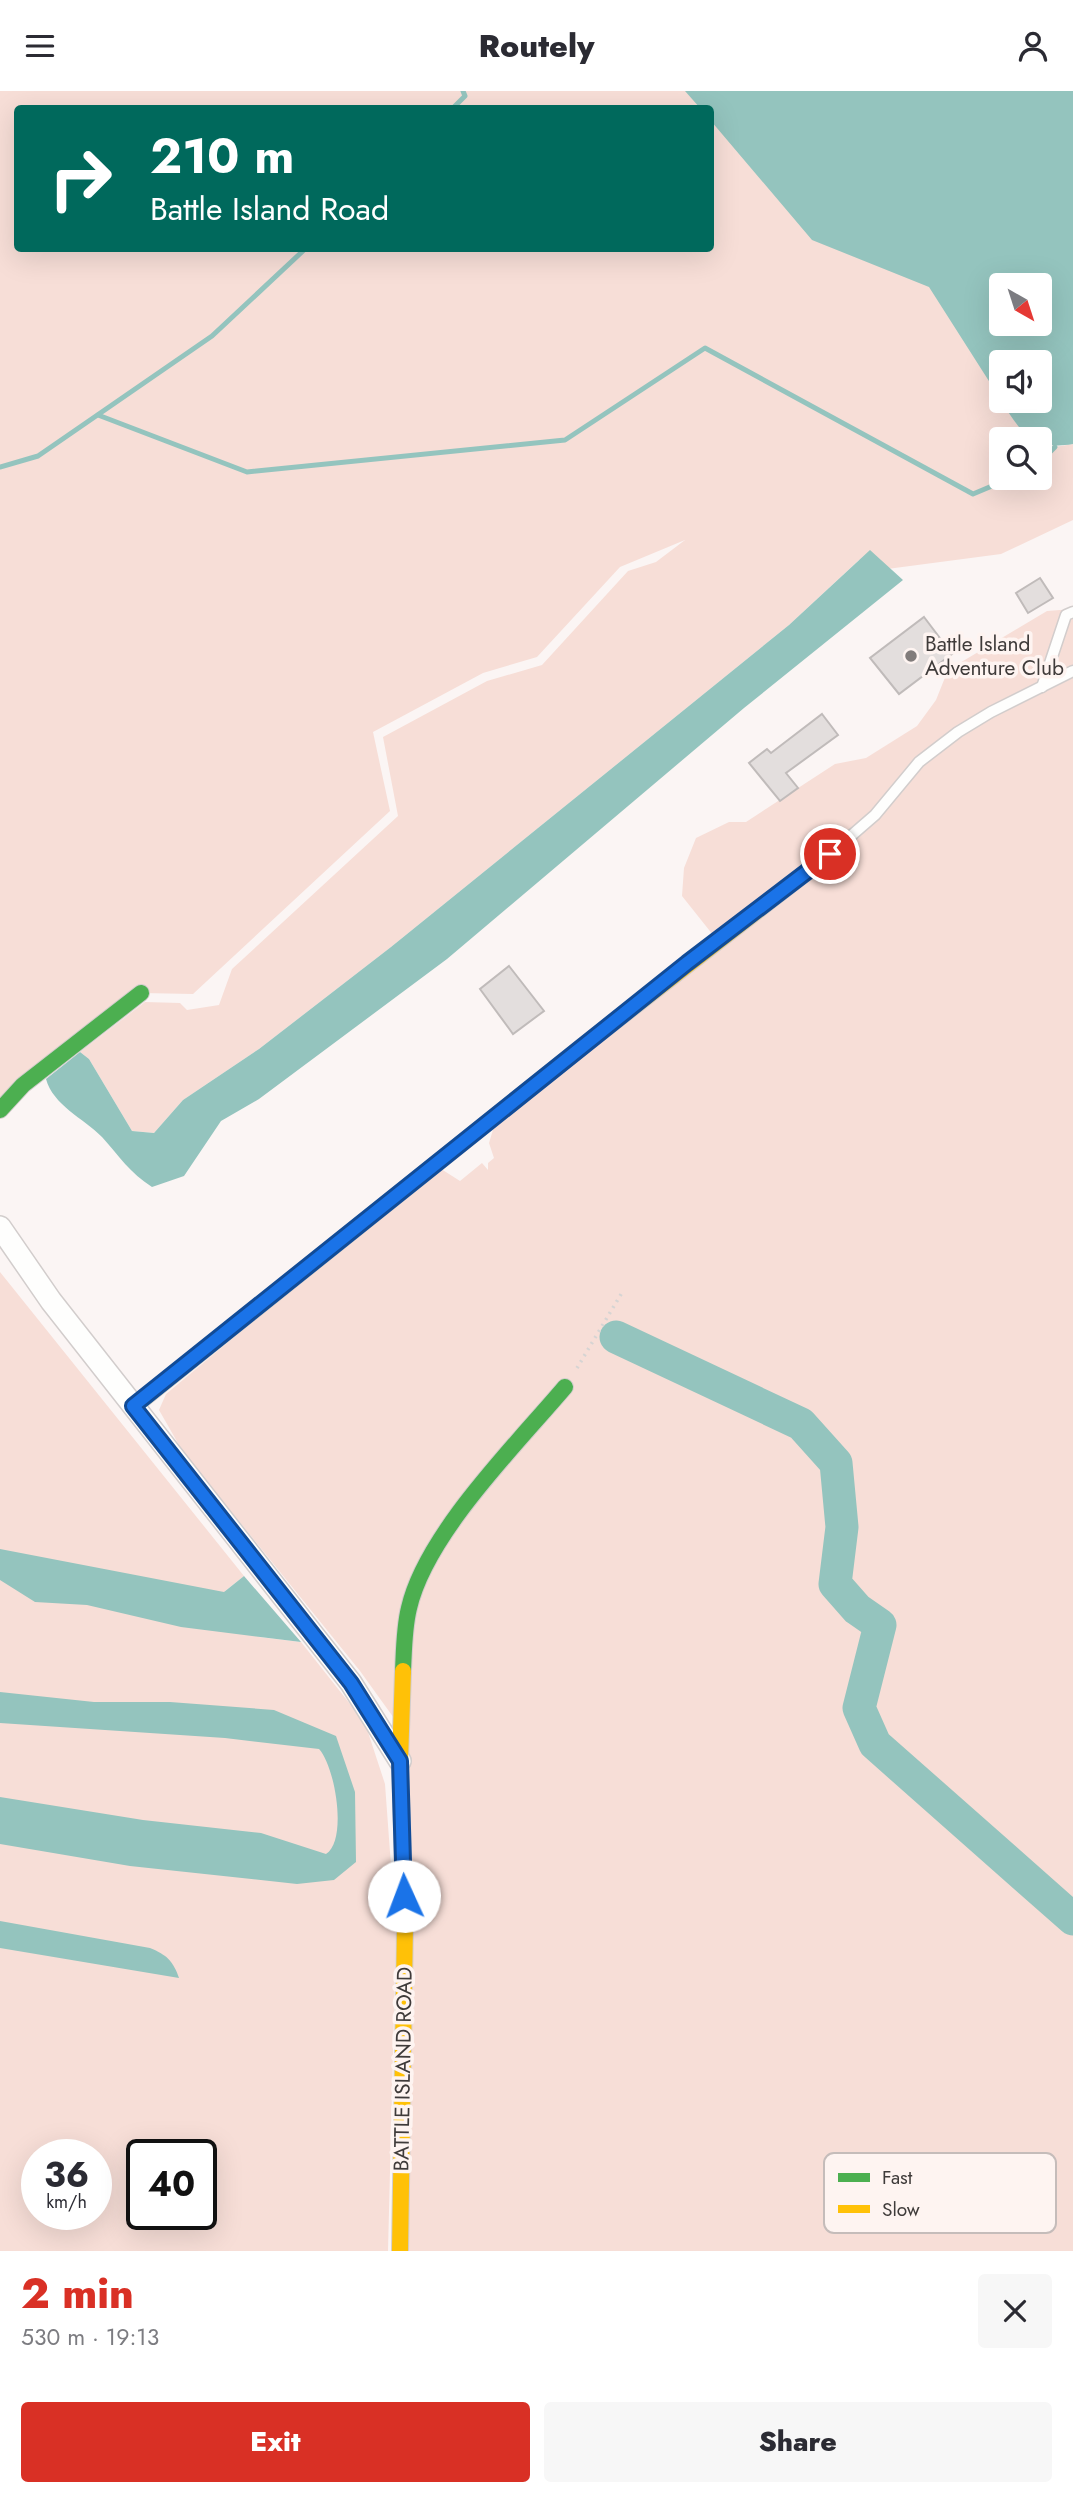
<!DOCTYPE html>
<meta charset="utf-8">
<style>
:root{--surface:#fff;--page:#f7f7f7;--text:#2b2b33;--muted:#7c7c81;--accent:#d93025}
body{margin:0;font-family:Jost,sans-serif;background:var(--page);color:var(--text);height:100vh;display:flex;flex-direction:column;font-size:26px;white-space:nowrap}
*{box-sizing:border-box;margin:0}
p{font-size:23px;color:var(--muted)}
.icon{flex:none;width:38px;height:38px;fill:none;stroke:currentColor;stroke-width:2;stroke-linecap:round;stroke-linejoin:round}
.map{position:relative;height:2160px;overflow:hidden}
.details{display:flex;flex-direction:column;background:var(--surface);flex:1}
.details>*{flex:none}
.banner{position:absolute;left:14px;top:14px;width:700px;height:147px;border-radius:7px;box-shadow:0 7px 28px #0002;background:#00695c;color:#fff;overflow:hidden}
.needle{width:46px;rotate:141deg}
.buttons{position:absolute;left:989px;top:182px;display:grid;gap:14px}
.buttons a{display:grid;place-items:center;width:63px;height:63px;border-radius:7px;background:var(--surface);box-shadow:0 7px 28px #0002;font-size:35px}
.speed{position:absolute;left:21px;top:2048px;display:flex;gap:14px;font-size:35px;font-weight:700;text-align:center}
.speed>*{display:grid;place-content:center;width:91px;height:91px;border-radius:50%;background:var(--surface);box-shadow:0 7px 28px #0002;line-height:1}
.speed small{font-size:18px;font-weight:400}
.speed .limit{border:4px solid #111;border-radius:10px;background:#fff;color:#111}
.pin{position:absolute;display:grid;place-items:center;width:60px;height:60px;color:#fff;margin:-30px;border:4px solid #fff;border-radius:50%;box-shadow:0 2px 7px #0007}
.me{position:absolute;width:77px;margin:-38px;rotate:358deg;stroke-linejoin:round;filter:drop-shadow(0 0 5px #0008)}
.turn{display:flex;align-items:center;gap:24px;height:147px;padding:0 21px;font-size:32px}
.turn .icon{width:91px;height:91px;stroke-width:2.5}
.turn b{display:block;font-size:49px;line-height:60px}
.round{display:grid;place-items:center;flex:none;width:74px;height:74px;border-radius:7px;background:var(--page)}
.headline{display:flex;align-items:center;justify-content:space-between;height:119px;padding:0 21px}
h1{font-size:42px;font-weight:800;line-height:52px;color:var(--accent)}
.button{display:flex;gap:14px;margin-top:auto;padding:14px 21px}
.button a{flex:1;height:80px;border-radius:7px;background:var(--accent);color:#fff;font-size:28px;font-weight:800;line-height:80px;text-align:center}
.button a+a{background:var(--page);color:var(--text)}
header{display:flex;justify-content:space-between;align-items:center;height:91px;padding:0 21px;background:var(--surface);font-size:32px;font-weight:800}
.map>svg:first-child{display:block}
.green{fill:#f7ded7;fill-rule:evenodd}
.water{fill:#94c4be;fill-rule:evenodd}
.lines{fill:none;stroke-linecap:round;stroke-linejoin:round}
.stream{stroke:#94c4be;stroke-width:5}
.river{stroke:#94c4be;stroke-width:33}
.building{fill:#e3dedd;stroke:#c0bbba;stroke-width:2}
.lane-casing{stroke:#d2cdcc;stroke-width:13}
.street-casing{stroke:#d2cdcc;stroke-width:24}
.fast-casing{stroke:#d2cdcc;stroke-width:18}
.slow-casing{stroke:#d2cdcc;stroke-width:18}
.path{stroke:#d6d4d3;stroke-width:3.5;stroke-dasharray:2 5;stroke-linecap:butt}
.lane{stroke:#fefefd;stroke-width:10}
.street{stroke:#fefefd;stroke-width:21}
.fast{stroke:#4caf50;stroke-width:16}
.slow{stroke:#ffc107;stroke-width:16}
.route-casing{stroke:#114b97;stroke-width:18}
.route{stroke:#1a73e8;stroke-width:12}
.poi-dot{fill:#817c7b;stroke:#fef4f1;stroke-width:2.5}
.labels{text-anchor:middle;stroke-width:7;stroke-linejoin:round;paint-order:stroke}
.poi-label{font-size:21px;fill:#3f3b3a;stroke:#fef4f1;text-anchor:start}
.street-label{font-size:21px;fill:#3f3b3a;stroke:#fef4f1}
.key{fill:#fef4f1;stroke:#c5bcba;stroke-width:2}
.key-label{font-size:19px;fill:#3f3b3a}
</style>
<header><svg class="icon" aria-label="menu" viewBox="0 0 24 24"><path d="M4 6h16M4 12h16M4 18h16"/></svg>Routely<svg class="icon" aria-label="person" viewBox="0 0 24 24"><circle cx="12" cy="8" r="4"/><path d="M4 21q1-7 8-7t8 7"/></svg></header>
<div class="map">
<svg width="1073" height="2160" viewBox="0 0 1073 2160">
<rect width="100%" height="100%" fill="#fbf5f4"/>
<g class="green">
<path d="M0,0H742L916,125L1001,290V310H1014L1023,344L1035,348H1001V387H1040V350L1055,356L1073,353V429L1001,463L872,480L859,469L789,534L391,856L259,958L183,1009L154,1042L132,1040L89,968L80,961L145,911L180,912L187,919L219,914L232,878L398,725L383,646L487,590L542,574L628,480L656,471L685,449L620,476L537,566L483,582L373,641L390,720L193,903L141,902L0,1019ZM18,18H710V158H18Z"/>
<polygon points="1073,518 1073,2160 407,2160 404,1641 360,1580 183,1361 159,1319 166,1303 438,1076 460,1090 482,1072 488,1079 488,1072 494,1067 489,1052 495,1032 721,854 682,805 684,777 696,747 729,731 746,731 835,673 866,667 917,635 936,609 948,579 1047,520"/>
<path d="M0,1181L244,1485L225,1500L259,1546L301,1551L365,1632L385,1693L396,1843L388,2160H0ZM37,2063H96V2123H37ZM142,2063H201V2123H142Z"/>
</g>
<g class="water">
<path d="M685,0H1073V353C1032,360 1021,341 1001,310H1040V271H1001V309L929,196L812,149L711,30L710,18L700,17ZM1001,194H1040V233H1001Z"/>
<path d="M870,459L903,489L744,617L447,868L259,1008L221,1030L184,1085L152,1096C130,1082 119,1065 102,1046C83,1027 53,1014 46,988L80,961L89,968L132,1040L154,1042L183,1009L259,958L391,856L789,534Z"/>
<polygon points="0,1458 224,1501 244,1485 301,1551 181,1536 87,1514 35,1511 0,1489"/>
<path d="M0,1601L94,1611H170L274,1619L336,1645L355,1701L356,1771L334,1789L297,1793L130,1775L0,1753V1706L143,1729L261,1742L326,1763C348,1749 335,1675 319,1658L225,1647L0,1632Z"/>
<path d="M0,1830L150,1857C167,1864 173,1870 179,1887L0,1857Z"/>
</g>
<g class="lines">
<g class="stream">
<polyline points="452,18 465,5 463,0"/>
<polyline points="98,324 247,381 565,349 705,257 973,403 1011,387"/>
<polyline points="1040,371 1055,356"/>
<polyline points="0,376 38,365 212,245 305,158"/>
</g>
<polyline class="river" points="616,1246 801,1333 836,1372 842,1436 835,1493 857,1518 880,1534 859,1617 875,1653 1073,1828"/>
</g>
<g class="building">
<polygon points="1040,487 1053,507 1028,522 1016,502"/>
<polygon points="924,526 952,563 899,603 870,567"/>
<polygon points="822,623 838,644 786,682 798,697 780,710 749,672 767,658 771,662"/>
<polygon points="509,875 544,920 513,943 480,898"/>
</g>
<g class="lines">
<g class="lane-casing">
<g id="lane">
<polyline points="1042,596 1066,524 1073,521"/>
<polyline points="830,763 875,724 919,671 958,641 991,621 1073,580"/>
</g>
</g>
<g class="street-casing">
<polyline id="street" points="0,1136 51,1210 351,1592 400,1670"/>
</g>
<g class="fast-casing">
<g id="fast">
<polyline points="0,1019 23,994 141,902"/>
<polyline points="133,1316 583,955"/>
<path d="M403,1580C404,1559 404,1537 409,1517C426,1443 516,1354 565,1296"/>
</g>
</g>
<g class="slow-casing">
<g id="slow">
<polyline points="583,955 830,763"/>
<polyline points="400,2160 405,1832 400,1670 403,1580"/>
</g>
</g>
<polyline class="path" points="577,1277 623,1200"/>
<use href="#lane" class="lane"/>
<use href="#street" class="street"/>
<use href="#fast" class="fast"/>
<use href="#slow" class="slow"/>
</g>
<g class="lines">
<g class="route-casing">
<polyline id="route" points="404,1805 400,1670 351,1592 133,1315 687,872 830,763"/>
</g>
<use href="#route" class="route"/>
</g>
<circle class="poi-dot" cx="911" cy="565" r="7"/>
<g class="labels">
<g class="poi-label">
<text x="925" y="560">Battle Island<tspan x="925" dy="24">Adventure Club</tspan></text>
</g>
<g class="street-label">
<text transform="translate(403 1978) rotate(-89)" y="7">BATTLE ISLAND ROAD</text>
</g>
</g>
<rect x="824" y="2062" width="232" height="80" rx="10" class="key"/>
<rect x="838" y="2082" width="32" height="9" fill="#4caf50"/>
<rect x="838" y="2114" width="32" height="8" fill="#ffc107"/>
<g class="key-label">
<text x="882" y="2093">Fast</text>
<text x="882" y="2125">Slow</text>
</g>
</svg>
<div class="buttons">
<a><svg class="needle" viewBox="-14 -14 28 28"><path d="M0-13l5 13h-10z" fill="#e53935"/><path d="M0 13l5-13h-10z" fill="#7c7c81"/></svg></a>
<a><svg class="icon" aria-label="sound" viewBox="0 0 24 24"><path d="M4 9h4l5-4v14l-5-4H4zM17 9q2 3 0 6"/></svg></a>
<a><svg class="icon" aria-label="search" viewBox="0 0 24 24"><circle cx="10" cy="10" r="6"/><path d="M15 15l6 6"/></svg></a>
</div>
<div class="speed"><div>36<small>km/h</small></div><div class="limit">40</div></div>
<div class="pin" style="left:830px;top:763px;background:#d93025"><svg class="icon" aria-label="arrive" viewBox="0 0 24 24"><path d="M6 21V4h12l-3 4 3 4H6"/></svg></div>
<svg class="me" style="left:404px;top:1805px" viewBox="-20 -20 40 40"><circle r="19" fill="#fff"/><path d="M0-13L10 11 0 6-10 11z" fill="#1a73e8"/></svg>
<div class="banner">
<div class="turn"><svg class="icon" aria-label="right" viewBox="0 0 24 24"><path d="M7 20v-9h11M14 6l5 5-5 5"/></svg><div><b>210 m</b>Battle Island Road</div></div>
</div>
</div>
<section class="details">
<div class="headline"><div><h1>2 min</h1><p>530 m · 19:13</p></div><a class="round"><svg class="icon" aria-label="close" viewBox="0 0 24 24"><path d="M6 6l12 12M18 6L6 18"/></svg></a></div>
<div class="button"><a>Exit</a><a>Share</a></div>
</section>
